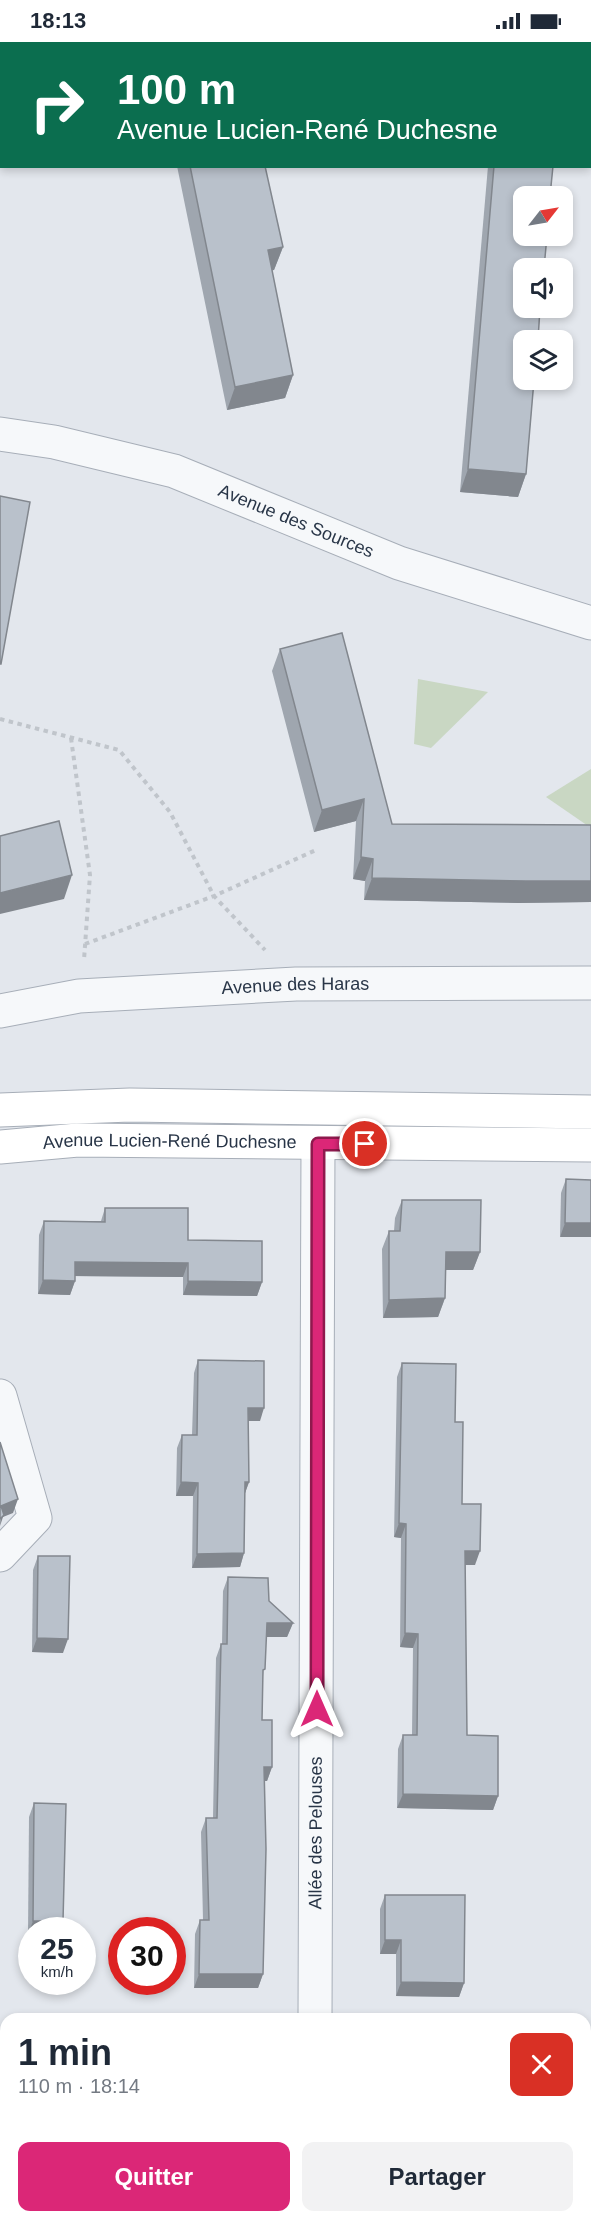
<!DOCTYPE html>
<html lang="fr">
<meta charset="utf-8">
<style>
:root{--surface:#fff;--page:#f2f2f3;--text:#1f2937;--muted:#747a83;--accent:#db2777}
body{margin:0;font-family:Arial,sans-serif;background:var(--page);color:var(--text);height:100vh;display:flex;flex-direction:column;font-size:22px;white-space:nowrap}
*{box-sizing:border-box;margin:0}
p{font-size:20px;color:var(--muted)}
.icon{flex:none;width:33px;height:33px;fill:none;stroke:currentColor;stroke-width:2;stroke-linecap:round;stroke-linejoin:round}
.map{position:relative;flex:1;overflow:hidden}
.sheet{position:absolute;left:0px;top:1971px;width:591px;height:210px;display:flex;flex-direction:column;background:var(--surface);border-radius:18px 18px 0 0;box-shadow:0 3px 9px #0003}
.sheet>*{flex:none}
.guide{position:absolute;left:0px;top:0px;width:591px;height:126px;box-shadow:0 3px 9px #0003;background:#0b6e4f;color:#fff;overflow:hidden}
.needle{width:39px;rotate:59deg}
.controls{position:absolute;left:513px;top:144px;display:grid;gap:12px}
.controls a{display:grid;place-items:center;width:60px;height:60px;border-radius:12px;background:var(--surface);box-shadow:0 3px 9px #0003;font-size:30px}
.speed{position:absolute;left:18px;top:1875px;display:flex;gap:12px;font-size:30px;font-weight:700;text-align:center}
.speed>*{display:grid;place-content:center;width:78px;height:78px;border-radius:50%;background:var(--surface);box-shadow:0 3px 9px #0003;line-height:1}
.speed small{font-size:15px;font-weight:400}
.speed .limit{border:9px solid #d22;background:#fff;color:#111}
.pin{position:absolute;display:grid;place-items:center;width:51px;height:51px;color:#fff;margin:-26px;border:3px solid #fff;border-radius:50%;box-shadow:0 2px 6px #0007}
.me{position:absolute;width:66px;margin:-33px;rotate:0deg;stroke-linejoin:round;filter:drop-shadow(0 0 4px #0008)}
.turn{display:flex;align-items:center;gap:21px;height:126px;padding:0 18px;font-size:27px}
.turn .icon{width:78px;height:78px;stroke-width:2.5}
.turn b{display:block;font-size:42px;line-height:51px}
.round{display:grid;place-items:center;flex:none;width:63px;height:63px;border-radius:12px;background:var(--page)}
.summary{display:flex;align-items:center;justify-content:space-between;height:102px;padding:0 18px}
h1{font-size:36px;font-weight:700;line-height:45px}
.action{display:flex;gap:12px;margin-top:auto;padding:12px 18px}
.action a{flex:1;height:69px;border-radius:12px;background:var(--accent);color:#fff;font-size:24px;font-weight:700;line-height:69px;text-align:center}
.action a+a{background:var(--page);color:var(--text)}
.status{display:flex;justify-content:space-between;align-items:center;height:42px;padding:0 30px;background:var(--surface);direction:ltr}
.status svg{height:16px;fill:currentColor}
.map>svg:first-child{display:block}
.green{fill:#c9d7c3}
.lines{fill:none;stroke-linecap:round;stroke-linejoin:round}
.street-casing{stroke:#a7aeb8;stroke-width:35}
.secondary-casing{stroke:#a7aeb8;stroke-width:35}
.path{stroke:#c0c5cb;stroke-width:4;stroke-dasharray:4.5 4.5;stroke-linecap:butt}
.street{stroke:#f6f8fa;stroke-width:33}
.secondary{stroke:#fff;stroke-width:33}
.wall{fill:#9fa6af}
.shaded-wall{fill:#82878e}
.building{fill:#b9c1cb;stroke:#82878e;stroke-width:1.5}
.route-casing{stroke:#8e194d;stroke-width:15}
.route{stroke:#db2777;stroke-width:10}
.labels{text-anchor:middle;stroke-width:5;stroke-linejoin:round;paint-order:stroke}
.street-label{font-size:18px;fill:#283547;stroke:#f3f6f9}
</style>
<div class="status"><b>18:13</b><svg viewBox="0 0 49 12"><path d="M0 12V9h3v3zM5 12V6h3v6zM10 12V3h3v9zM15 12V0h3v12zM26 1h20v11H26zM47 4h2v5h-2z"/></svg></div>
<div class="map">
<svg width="591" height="2181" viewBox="0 0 591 2181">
<rect width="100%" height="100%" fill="#e3e7ed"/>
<g class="green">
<polygon points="418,637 488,650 431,706 414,702"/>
<polygon points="591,727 591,786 546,755"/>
</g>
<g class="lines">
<g class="street-casing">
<g id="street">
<path id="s1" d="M0,392L54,400L174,429L399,521L591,581"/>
<path id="s2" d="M0,969L79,954L296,942L591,941"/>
<polyline points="0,1354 35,1476 0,1513"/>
<path id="s3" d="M315,1977L318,1102"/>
<polyline points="0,2104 2,2111 1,2181"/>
<polyline points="314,2181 314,2175"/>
</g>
</g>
<g class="secondary-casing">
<g id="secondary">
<polyline points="0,1068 130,1063 591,1070"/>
<path id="s4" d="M0,1105L78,1098L591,1103"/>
</g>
</g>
<g class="path">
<polyline points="522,2 523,0"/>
<polyline points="0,677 119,708 170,770 214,854 265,908"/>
<polyline points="71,696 90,833 84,918"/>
<polyline points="85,902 214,854 316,808"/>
</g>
<use href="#street" class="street"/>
<use href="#secondary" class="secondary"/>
</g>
<g class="wall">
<polygon points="177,124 265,124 283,205 274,228 272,228 293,333 285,356 227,368"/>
<polygon points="488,124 553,124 526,432 518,455 460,450"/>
<polygon points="280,607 392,782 591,783 591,860 518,861 364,858 365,839 353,837 356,779 314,790 272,629"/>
<polygon points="566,1137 591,1138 560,1195 561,1151"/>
<polygon points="402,1158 480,1210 473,1228 446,1228 445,1256 438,1275 383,1276 382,1207 389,1189 394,1189 395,1176"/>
<polygon points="105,1166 188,1198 262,1240 257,1254 183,1253 183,1235 75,1234 75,1239 70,1253 38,1252 39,1193 44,1179 101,1179"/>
<polygon points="198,1318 260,1379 248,1379 249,1440 245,1451 244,1511 240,1525 192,1526 193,1454 176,1454 177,1406 182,1393 192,1393 194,1331"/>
<polygon points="402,1321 455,1380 462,1462 475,1523 465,1523 467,1693 498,1754 493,1768 397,1766 398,1707 403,1693 412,1693 413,1606 400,1605 401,1496 394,1495 397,1335"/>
<polygon points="38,1514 63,1611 32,1610 33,1528"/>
<polygon points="228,1535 269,1559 293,1581 287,1595 266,1595 263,1634 262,1678 272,1725 267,1739 264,1739 263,1932 258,1946 194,1946 195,1892 200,1878 203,1878 201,1790 206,1776 213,1776 216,1616 221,1602 222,1602 223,1549"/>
<polygon points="34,1761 63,1879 28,1893 29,1775"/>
<polygon points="385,1853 464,1941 459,1955 396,1954 396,1912 380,1912 380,1867"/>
<polygon points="22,2175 58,2175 58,2181 21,2181"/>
<rect x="161" y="2175" width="96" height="6"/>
</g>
<g class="shaded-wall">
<polygon points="283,205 274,228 259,231 268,208"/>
<polygon points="293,333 285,356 227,368 235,345"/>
<polygon points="468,427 526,432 518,455 460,450"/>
<polygon points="364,757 356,779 314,790 322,768"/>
<polygon points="361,815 373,817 365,839 353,837"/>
<polygon points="72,833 64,857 0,872 0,851"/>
<polygon points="372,836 591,839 591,860 518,861 364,858"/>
<polygon points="565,1181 591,1181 591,1195 560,1195"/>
<polygon points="446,1210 480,1210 473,1228 439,1228"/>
<polygon points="75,1220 188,1221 183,1235 70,1234"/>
<polygon points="43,1238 75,1239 70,1253 38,1252"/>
<polygon points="188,1239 262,1240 257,1254 183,1253"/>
<polygon points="445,1256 438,1275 383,1276 389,1258"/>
<polygon points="248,1366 264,1366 260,1379 243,1379"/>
<polygon points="181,1440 198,1441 193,1454 176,1454"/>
<polygon points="245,1440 249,1440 244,1454"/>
<polygon points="18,1457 13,1471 3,1475 0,1484 1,1464"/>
<polygon points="399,1481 406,1482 401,1496 394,1495"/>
<polygon points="465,1509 480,1509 475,1523 460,1523"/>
<polygon points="244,1511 240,1525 192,1526 197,1512"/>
<polygon points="267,1581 293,1581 287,1595 262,1595"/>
<polygon points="405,1591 418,1592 413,1606 400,1605"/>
<polygon points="37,1596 68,1597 63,1611 32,1610"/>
<polygon points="264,1725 272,1725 267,1739 259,1739"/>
<polygon points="403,1752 498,1754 493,1768 397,1766"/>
<polygon points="33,1879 63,1879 60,1888 32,1888 32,1893 28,1893"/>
<polygon points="385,1898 401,1898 396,1912 380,1912"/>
<polygon points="199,1932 263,1932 258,1946 194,1946"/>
<polygon points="401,1940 464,1941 459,1955 396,1954"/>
<polygon points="591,2107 591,2113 585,2123 585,2116"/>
</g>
<g class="building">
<polygon points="165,0 225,0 226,2 165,2"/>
<polygon points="190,124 265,124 283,205 268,208 293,333 235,345"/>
<polygon points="494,124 553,124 550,154 524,154 524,194 547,194 544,226 524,226 524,266 540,266 538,298 524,298 524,338 534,338 526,432 468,427"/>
<polygon points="0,454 30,460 1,622 0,622"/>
<polygon points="342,591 392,782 591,783 591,839 526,839 372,836 373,817 361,815 364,757 322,768 280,607"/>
<polygon points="59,779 72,833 0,851 0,794"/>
<polygon points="566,1137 591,1138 591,1181 565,1181"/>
<polygon points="402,1158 481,1158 480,1210 446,1210 445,1256 389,1258 389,1189 400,1189"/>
<polygon points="105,1166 188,1166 188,1198 262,1199 262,1240 188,1239 188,1221 75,1220 75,1239 43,1238 44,1179 105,1180"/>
<polygon points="198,1318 264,1319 264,1366 248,1366 249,1440 245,1440 244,1511 197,1512 198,1441 181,1440 182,1393 197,1393"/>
<polygon points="402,1321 456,1322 455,1380 463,1380 462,1462 481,1462 480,1509 465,1509 467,1693 498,1694 498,1754 403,1752 403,1693 417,1693 418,1592 405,1591 406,1482 399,1481"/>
<polygon points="0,1400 18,1457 1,1464 4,1473 0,1477"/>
<polygon points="38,1514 70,1514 68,1597 37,1596"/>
<polygon points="228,1535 268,1536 269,1559 293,1581 267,1581 265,1627 263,1628 262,1678 272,1678 272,1725 264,1725 266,1807 263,1932 199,1932 200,1878 209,1878 206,1776 217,1776 221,1602 227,1602"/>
<polygon points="34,1761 66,1762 63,1879 33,1879"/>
<polygon points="385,1853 465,1853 464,1941 401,1940 401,1898 385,1898"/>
<polygon points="585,2088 591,2091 591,2107 585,2116"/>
<rect x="26" y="2175" width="32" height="6"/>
<rect x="167" y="2175" width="90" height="6"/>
</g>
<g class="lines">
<g class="route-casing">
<polyline id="route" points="317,1667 318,1102 365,1102"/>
</g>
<use href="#route" class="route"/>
</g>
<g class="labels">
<g class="street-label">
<text dy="6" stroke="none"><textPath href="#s1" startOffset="310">Avenue des Sources</textPath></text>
<text dy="6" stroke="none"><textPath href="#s2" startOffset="297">Avenue des Haras</textPath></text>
<text dy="6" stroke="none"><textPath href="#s4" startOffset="170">Avenue Lucien-René Duchesne</textPath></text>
<text dy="6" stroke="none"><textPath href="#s3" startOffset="186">Allée des Pelouses</textPath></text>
</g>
</g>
</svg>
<div class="controls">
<a><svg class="needle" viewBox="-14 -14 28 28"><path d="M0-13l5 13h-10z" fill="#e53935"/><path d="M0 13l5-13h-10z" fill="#747a83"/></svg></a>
<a><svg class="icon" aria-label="sound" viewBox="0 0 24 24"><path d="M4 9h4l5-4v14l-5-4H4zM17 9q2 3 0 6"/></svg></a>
<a><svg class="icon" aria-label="layers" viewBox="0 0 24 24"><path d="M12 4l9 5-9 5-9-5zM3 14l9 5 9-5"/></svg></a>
</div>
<div class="speed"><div>25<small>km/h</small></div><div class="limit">30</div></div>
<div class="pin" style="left:365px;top:1102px;background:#d93025"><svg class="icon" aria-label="arrive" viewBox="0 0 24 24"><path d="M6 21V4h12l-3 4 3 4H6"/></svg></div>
<svg class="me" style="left:317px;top:1667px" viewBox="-20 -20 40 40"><path d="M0-17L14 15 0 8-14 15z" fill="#db2777" stroke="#fff" stroke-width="4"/></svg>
<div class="guide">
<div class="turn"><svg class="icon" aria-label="right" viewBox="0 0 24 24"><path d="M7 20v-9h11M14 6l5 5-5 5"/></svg><div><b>100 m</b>Avenue Lucien-René Duchesne</div></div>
</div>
<section class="sheet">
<div class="summary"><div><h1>1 min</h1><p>110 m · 18:14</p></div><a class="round" style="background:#d93025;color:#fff"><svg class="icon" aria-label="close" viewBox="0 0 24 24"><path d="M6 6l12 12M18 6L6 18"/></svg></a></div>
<div class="action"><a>Quitter</a><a>Partager</a></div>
</section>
</div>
